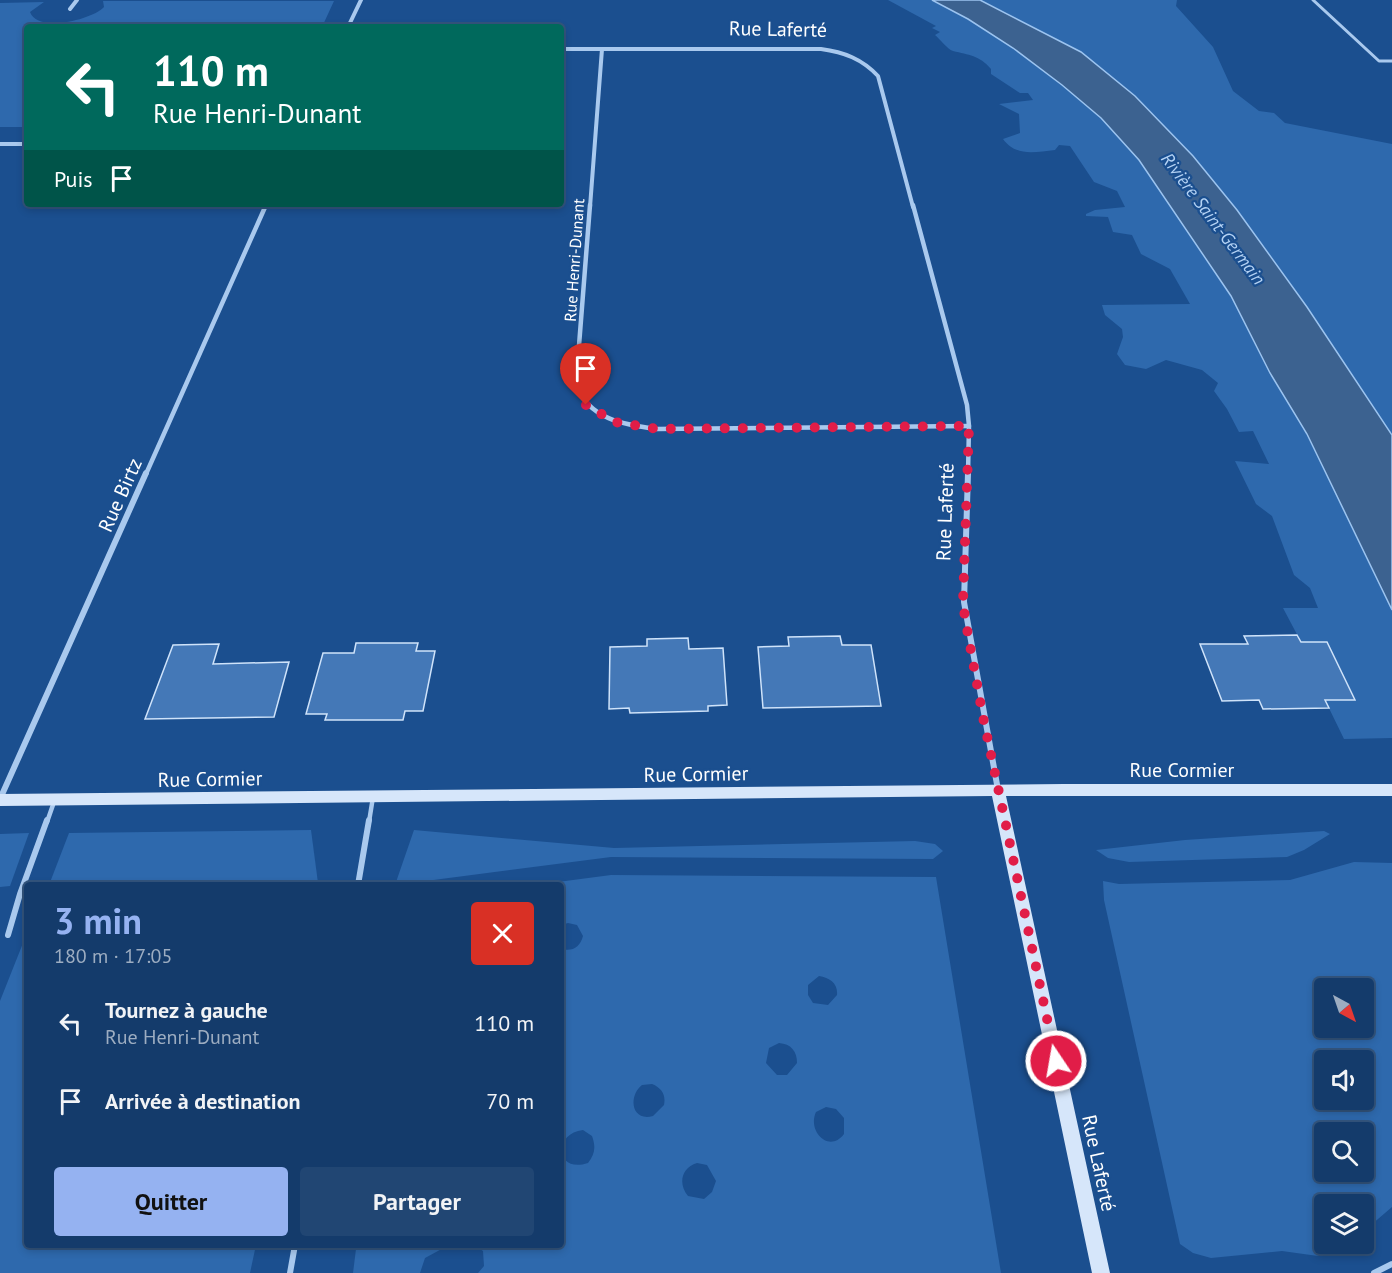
<!DOCTYPE html>
<html lang="fr">
<meta charset="utf-8">
<style>
:root{--surface:#143b6b;--page:#214673;--text:#f1f3f6;--muted:#9dadc1;--line:#33557e;--accent:#95b2f1}
body{margin:0;font-family:"PT Sans",sans-serif;background:var(--page);color:var(--text);height:100vh;display:flex;flex-direction:column;font-size:22px;white-space:nowrap}
*{box-sizing:border-box;margin:0}
p{font-size:20px;color:var(--muted)}
.icon{flex:none;width:33px;height:33px;fill:none;stroke:currentColor;stroke-width:2;stroke-linecap:round;stroke-linejoin:round}
.map{position:relative;flex:1;overflow:hidden}
.details{position:absolute;left:24px;top:882px;width:540px;height:366px;display:flex;flex-direction:column;background:var(--surface);border-radius:6px;box-shadow:0 3px 9px #0003,0 0 0 2px var(--line)}
.details>*{flex:none}
.banner{position:absolute;left:24px;top:24px;width:540px;height:183px;border-radius:6px;box-shadow:0 3px 9px #0003,0 0 0 2px var(--line);background:#00695c;color:#fff;overflow:hidden}
.needle{width:39px;rotate:140deg}
.fabs{position:absolute;left:1314px;top:978px;display:grid;gap:12px}
.fabs a{display:grid;place-items:center;width:60px;height:60px;border-radius:6px;background:var(--surface);box-shadow:0 3px 9px #0003,0 0 0 2px var(--line);font-size:30px}
.pin{position:absolute;display:grid;place-items:center;width:51px;height:51px;color:#fff;margin:-62px -26px;border-radius:50% 50% 50% 0;rotate:-45deg;box-shadow:0 0 6px #0007}
.pin .icon{rotate:45deg}
.me{position:absolute;width:66px;margin:-33px;rotate:348deg;stroke-linejoin:round;filter:drop-shadow(0 0 4px #0008)}
.turn{display:flex;align-items:center;gap:21px;height:126px;padding:0 30px;font-size:27px}
.turn .icon{width:78px;height:78px;stroke-width:2.5}
.turn b{display:block;font-size:42px;line-height:51px}
.then{display:flex;align-items:center;height:57px;padding:0 30px;background:#0003;gap:12px;font-size:22px}
.round{display:grid;place-items:center;flex:none;width:63px;height:63px;border-radius:6px;background:var(--page)}
.summary{display:flex;align-items:center;justify-content:space-between;height:102px;padding:0 30px}
h1{font-size:36px;font-weight:700;line-height:45px;color:var(--accent)}
.action{display:flex;gap:12px;margin-top:auto;padding:12px 30px}
.action a{flex:1;height:69px;border-radius:6px;background:var(--accent);color:#111;font-size:24px;font-weight:700;line-height:69px;text-align:center}
.action a+a{background:var(--page);color:var(--text)}
ul{padding:0;list-style:none}
li{display:flex;align-items:center;gap:18px;height:78px;padding:0 30px}
li div{flex:1}
li b{display:block;font-size:22px}
li em{font-style:normal}
.map>svg:first-child{display:block}
.green{fill:#2e69ad;fill-rule:evenodd}
.water{fill:#3c6290;stroke:#9cc4f0;stroke-width:1.5}
.building{fill:#4478b7;stroke:#cfe3fa;stroke-width:1.5}
.lines{fill:none;stroke-linecap:round;stroke-linejoin:round}
.lane-far2{stroke:#a9c9ee;stroke-width:3}
.lane-far1{stroke:#a9c9ee;stroke-width:4.5}
.lane{stroke:#a9c9ee;stroke-width:6}
.street-far2{stroke:#a9c9ee;stroke-width:4}
.street-far1{stroke:#a9c9ee;stroke-width:4.5}
.street{stroke:#a9c9ee;stroke-width:6}
.secondary{fill:#d6e6fa;fill-rule:evenodd}
.route{stroke:#e11d48;stroke-width:10;stroke-dasharray:0 18}
.labels{text-anchor:middle;stroke-width:4.5;stroke-linejoin:round;paint-order:stroke}
.far-street-label{font-size:16px;fill:#fff;stroke:#1b4f8f}
.far-water-label{font-size:18px;font-style:italic;fill:#b5d3f5;stroke:#1b4f8f}
.street-label{font-size:20px;fill:#fff;stroke:#1b4f8f}
</style>
<div class="map">
<svg width="1392" height="1273" viewBox="0 0 1392 1273">
<rect width="100%" height="100%" fill="#1b4f8f"/>
<g class="green">
<path d="M888,0H932L968,19L1013,48L1062,85L1101,118L1139,160L1231,296L1270,373L1307,434L1392,610V738L1344,739L1325,700L1355,699L1327,642H1301L1283,608H1318L1310,588L1294,575L1272,516L1256,504L1235,461L1269,464L1253,431L1239,432L1227,409L1214,391L1218,383L1202,370L1166,360L1146,369L1125,365L1117,354L1123,337L1122,329L1105,315L1102,305L1190,304L1170,269L1141,254L1132,235L1113,232L1108,217L1086,216V214L1095,210L1125,207L1117,191L1094,182L1070,146L1059,145L1055,150C1035,152 1016,157 1003,139L1020,133L1019,114L999,104L1033,100L1028,93H1020L991,74V69C979,55 969,55 953,51C947,49 940,39 935,35L940,32L932,28L936,26Z"/>
<polygon points="980,0 1177,0 1176,6 1213,47 1233,91 1259,111 1274,113 1285,123 1392,144 1392,435 1307,307 1237,210 1193,156 1135,96 1007,13"/>
<path d="M103,1H334L322,27H27V127H0V3L44,2L30,12C37,33 92,20 104,7Z"/>
<polygon points="311,830 318,883 49,885 69,833"/>
<polygon points="414,830 614,848 915,841 935,844 943,851 933,859 611,857 395,885"/>
<polygon points="1324,831 1330,834 1304,850 1287,857 1129,862 1108,858 1096,850 1185,840"/>
<polygon points="29,833 10,886 0,887 0,834"/>
<path d="M1354,862L1392,863V1207L1364,1231V1204H1324V1244H1341L1318,1256L1282,1251L1211,1258L1193,1253L1180,1244L1104,900L1103,881L1119,884L1290,880ZM1324,988H1364V1028H1324ZM1324,1060H1364V1100H1324ZM1324,1132H1364V1172H1324Z"/>
<path d="M611,875L936,877L1001,1273H478L484,1266L483,1251L474,1245H561V949C573,952 580,947 583,936L577,925L568,923L561,925V885H535ZM819,976C830,978 838,983 837,995L828,1005L813,1003L808,995V985ZM779,1043C791,1044 797,1051 797,1063L787,1075H777L766,1063L769,1048ZM652,1084C662,1088 666,1095 664,1105L653,1116C631,1122 628,1096 642,1085ZM826,1107L836,1109L844,1118V1134C829,1154 807,1131 816,1112ZM583,1130L592,1136C596,1147 595,1154 588,1163C555,1174 553,1133 583,1130ZM697,1163L707,1165L716,1181L712,1192L704,1199L688,1196C678,1184 681,1168 697,1163Z"/>
<polygon points="27,933 27,1245 256,1245 250,1273 0,1273 0,1001"/>
<polygon points="354,1245 449,1245 425,1258 420,1273 353,1273 356,1249"/>
</g>
<polygon class="water" points="932,0 980,0 1081,52 1135,96 1193,156 1237,210 1307,307 1392,435 1392,610 1307,434 1270,373 1231,296 1139,160 1101,118 1062,85 1013,48 968,19"/>
<g class="building">
<polygon points="1297,635 1301,642 1327,642 1355,700 1325,700 1329,708 1263,709 1259,700 1222,701 1200,644 1248,644 1244,636"/>
<polygon points="840,636 842,645 871,645 881,706 763,708 758,647 789,646 788,637"/>
<polygon points="688,638 689,649 723,648 727,705 708,706 708,711 630,713 629,708 609,709 610,647 647,646 647,639"/>
<polygon points="356,643 418,643 416,651 435,651 423,711 405,711 403,720 325,720 327,714 306,714 323,653 354,653"/>
<polygon points="219,644 213,664 289,662 274,717 145,719 173,645"/>
</g>
<g class="lines">
<polyline class="lane-far2" points="1313,0 1379,61 1392,61"/>
<g class="lane-far1">
<polyline points="47,822 54,802"/>
<polyline points="369,822 373,797"/>
</g>
<g class="lane">
<polyline points="358,885 369,820"/>
<polyline points="8,935 20,894 47,820"/>
<polyline points="290,1273 295,1245"/>
<polyline points="1374,1273 1392,1264"/>
</g>
<g class="street-far2">
<polyline points="70,9 77,0"/>
<polyline points="348,27 361,0"/>
<path d="M561,49H821C844,52 862,59 878,76L913,207"/>
<polyline points="0,144 27,144"/>
<polyline points="266,207 267,204"/>
<polyline points="590,207 602,49"/>
</g>
<g class="street-far1">
<path d="M590,205L576,384C588,419 624,425 657,429L969,426"/>
<polyline points="913,205 967,405 969,426 968,474"/>
<polyline points="146,474 266,205"/>
</g>
<g class="street">
<polyline points="968,473 964,602 998,790"/>
<polyline points="0,799 146,473"/>
</g>
<polygon class="secondary" points="1064,784 1392,784 1392,796 1006,796 1110,1273 1092,1273 992,796 0,806 0,794"/>
</g>
<g class="lines">
<polyline class="route" points="586,405 615,422 657,429 969,426 963,602 965,618 983,717 1056,1061"/>
</g>
<g class="labels">
<g class="far-street-label">
<text transform="translate(574 260) rotate(-86)" y="6">Rue Henri-Dunant</text>
</g>
<g class="far-water-label">
<text transform="translate(1213 219) rotate(53)" y="6">Rivière Saint-Germain</text>
</g>
<g class="street-label">
<text transform="translate(778 29) rotate(1)" y="7">Rue Laferté</text>
<text transform="translate(120 495) rotate(-66)" y="7">Rue Birtz</text>
<text transform="translate(945 512) rotate(-88)" y="7">Rue Laferté</text>
<text x="1182" y="777">Rue Cormier</text>
<text transform="translate(696 774) rotate(-1)" y="7">Rue Cormier</text>
<text transform="translate(210 779) rotate(-1)" y="7">Rue Cormier</text>
<text transform="translate(1099 1163) rotate(78)" y="7">Rue Laferté</text>
</g>
</g>
</svg>
<div class="fabs">
<a><svg class="needle" viewBox="-14 -14 28 28"><path d="M0-13l5 13h-10z" fill="#e53935"/><path d="M0 13l5-13h-10z" fill="#9dadc1"/></svg></a>
<a><svg class="icon" aria-label="sound" viewBox="0 0 24 24"><path d="M4 9h4l5-4v14l-5-4H4zM17 9q2 3 0 6"/></svg></a>
<a><svg class="icon" aria-label="search" viewBox="0 0 24 24"><circle cx="10" cy="10" r="6"/><path d="M15 15l6 6"/></svg></a>
<a><svg class="icon" aria-label="layers" viewBox="0 0 24 24"><path d="M12 4l9 5-9 5-9-5zM3 14l9 5 9-5"/></svg></a>
</div>
<div class="pin" style="left:586px;top:405px;background:#d93025"><svg class="icon" aria-label="arrive" viewBox="0 0 24 24"><path d="M6 21V4h12l-3 4 3 4H6"/></svg></div>
<svg class="me" style="left:1056px;top:1061px" viewBox="-20 -20 40 40"><circle r="17" fill="#e11d48" stroke="#fff" stroke-width="3"/><path d="M0-11L8 9 0 5-8 9z" fill="#fff"/></svg>
<div class="banner">
<div class="turn"><svg class="icon" aria-label="left" viewBox="0 0 24 24"><path d="M17 20v-9H6M10 6l-5 5 5 5"/></svg><div><b>110 m</b>Rue Henri-Dunant</div></div>
<div class="then">Puis<svg class="icon" aria-label="arrive" viewBox="0 0 24 24"><path d="M6 21V4h12l-3 4 3 4H6"/></svg></div>
</div>
<section class="details">
<div class="summary"><div><h1>3 min</h1><p>180 m · 17:05</p></div><a class="round" style="background:#d93025;color:#fff"><svg class="icon" aria-label="close" viewBox="0 0 24 24"><path d="M6 6l12 12M18 6L6 18"/></svg></a></div>
<ul>
<li><svg class="icon" aria-label="left" viewBox="0 0 24 24"><path d="M17 20v-9H6M10 6l-5 5 5 5"/></svg><div><b>Tournez à gauche</b><p>Rue Henri-Dunant</p></div><em>110 m</em></li>
<li><svg class="icon" aria-label="arrive" viewBox="0 0 24 24"><path d="M6 21V4h12l-3 4 3 4H6"/></svg><div><b>Arrivée à destination</b></div><em>70 m</em></li>
</ul>
<div class="action"><a>Quitter</a><a>Partager</a></div>
</section>
</div>
